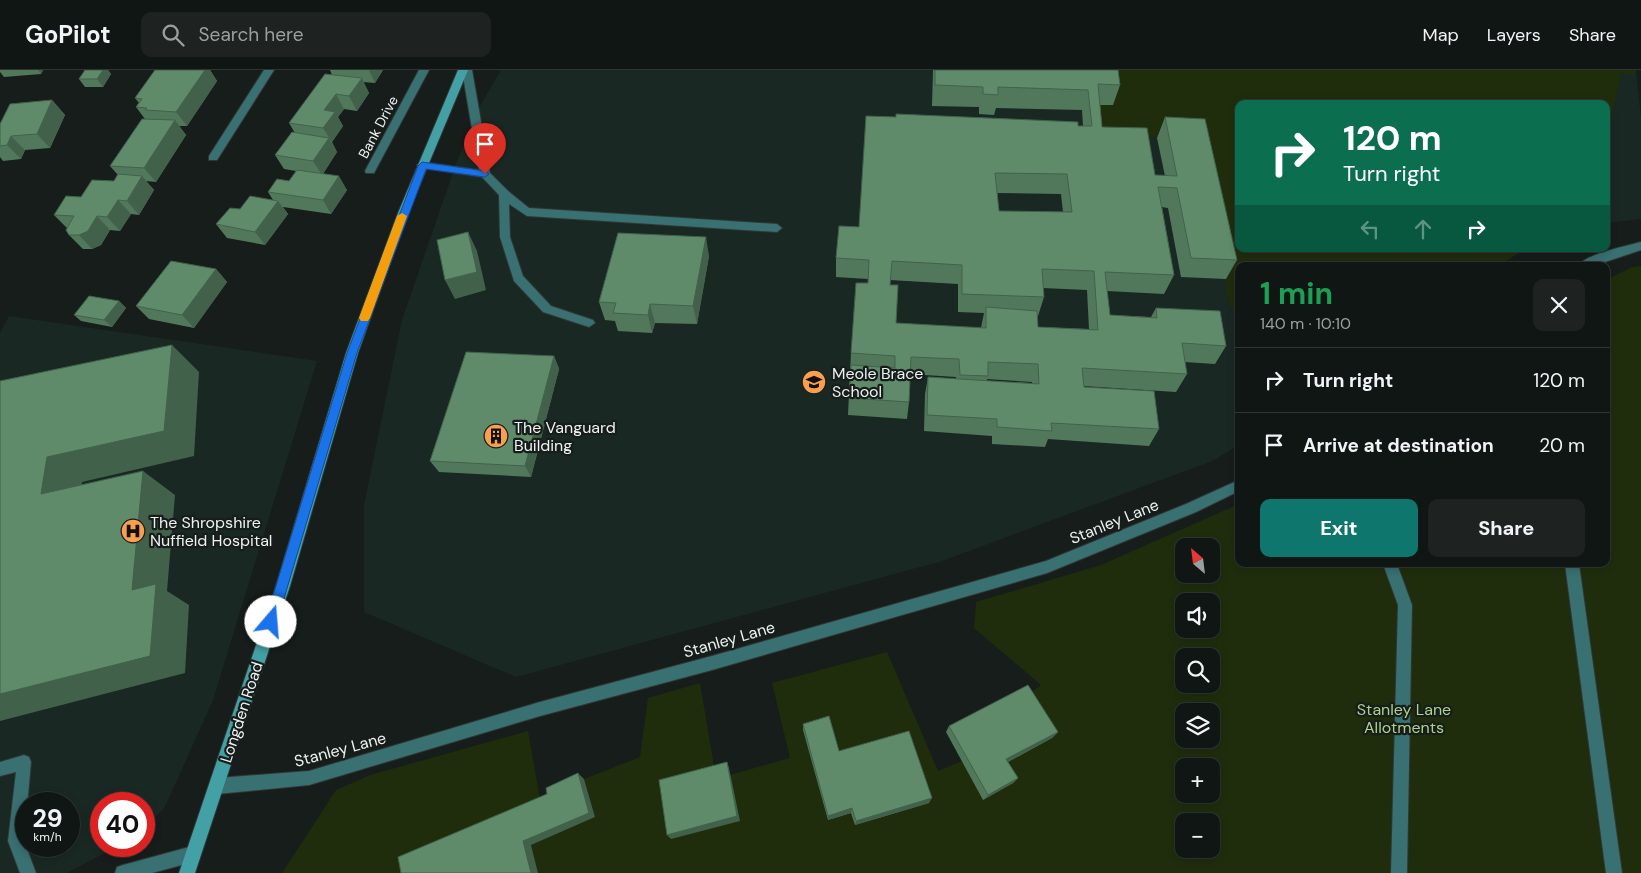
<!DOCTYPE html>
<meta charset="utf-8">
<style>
:root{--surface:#101614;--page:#1e2322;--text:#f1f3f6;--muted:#9c9fa0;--line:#303534;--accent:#0f766e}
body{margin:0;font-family:"DM Sans",sans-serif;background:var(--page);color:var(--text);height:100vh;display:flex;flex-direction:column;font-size:19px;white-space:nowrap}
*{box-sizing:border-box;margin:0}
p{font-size:16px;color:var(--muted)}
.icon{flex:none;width:28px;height:28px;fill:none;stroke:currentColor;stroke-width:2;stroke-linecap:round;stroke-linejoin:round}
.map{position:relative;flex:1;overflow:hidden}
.sheet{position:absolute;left:1235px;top:192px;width:375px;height:305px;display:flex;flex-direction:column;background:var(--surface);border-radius:10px;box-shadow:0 2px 8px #0003,0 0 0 1px var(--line)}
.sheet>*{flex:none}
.top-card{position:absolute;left:1235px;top:30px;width:375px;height:152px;border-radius:10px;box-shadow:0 2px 8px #0003,0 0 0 1px var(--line);background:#0b6e4f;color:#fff;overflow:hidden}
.needle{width:32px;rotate:332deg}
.controls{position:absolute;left:1175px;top:468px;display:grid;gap:10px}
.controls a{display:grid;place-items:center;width:45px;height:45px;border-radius:10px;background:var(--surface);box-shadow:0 2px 8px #0003,0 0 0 1px var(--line);font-size:25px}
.speed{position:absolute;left:15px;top:722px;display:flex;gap:10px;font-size:25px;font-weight:700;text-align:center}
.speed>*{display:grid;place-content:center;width:65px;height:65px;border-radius:50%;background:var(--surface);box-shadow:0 2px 8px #0003,0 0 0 1px var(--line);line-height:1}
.speed small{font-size:12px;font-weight:400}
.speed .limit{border:8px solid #d22;background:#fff;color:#111}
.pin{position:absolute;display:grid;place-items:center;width:42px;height:42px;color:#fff;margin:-51px -21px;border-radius:50% 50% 50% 0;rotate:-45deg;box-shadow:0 0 5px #0007}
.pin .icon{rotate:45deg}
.me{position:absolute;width:55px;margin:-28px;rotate:18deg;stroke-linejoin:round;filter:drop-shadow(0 0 4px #0008)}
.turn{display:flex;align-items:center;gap:18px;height:105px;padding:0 25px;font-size:22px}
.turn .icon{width:65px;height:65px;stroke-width:2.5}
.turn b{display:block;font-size:35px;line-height:42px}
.lanes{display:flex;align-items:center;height:48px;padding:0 25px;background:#0003;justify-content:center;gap:25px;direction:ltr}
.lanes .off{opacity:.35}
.round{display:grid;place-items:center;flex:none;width:52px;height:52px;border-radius:10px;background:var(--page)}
.head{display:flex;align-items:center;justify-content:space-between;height:85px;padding:0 25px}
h1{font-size:30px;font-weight:700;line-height:38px;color:#1e9e55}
.cta{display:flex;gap:10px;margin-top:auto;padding:10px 25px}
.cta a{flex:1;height:58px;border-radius:10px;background:var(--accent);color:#fff;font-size:20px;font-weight:700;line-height:58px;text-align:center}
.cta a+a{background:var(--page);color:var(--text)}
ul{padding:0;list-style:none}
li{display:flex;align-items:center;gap:15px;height:65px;padding:0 25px;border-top:1px solid var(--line)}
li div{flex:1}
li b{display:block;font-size:19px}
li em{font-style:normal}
header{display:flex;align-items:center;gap:30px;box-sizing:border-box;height:70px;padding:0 25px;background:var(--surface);border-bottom:1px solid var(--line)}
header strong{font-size:24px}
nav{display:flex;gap:28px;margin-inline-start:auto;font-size:18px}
.search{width:350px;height:45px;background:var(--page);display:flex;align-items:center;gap:12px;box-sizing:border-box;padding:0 18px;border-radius:10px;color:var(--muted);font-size:19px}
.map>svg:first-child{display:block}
.built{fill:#1a2824;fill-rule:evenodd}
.green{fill:#1f2d0d;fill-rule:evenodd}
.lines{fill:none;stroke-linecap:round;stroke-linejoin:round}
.lane-casing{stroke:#303735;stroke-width:2}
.street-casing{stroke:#303735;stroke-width:2}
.secondary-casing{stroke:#303735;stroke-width:2}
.lane{fill:#397072;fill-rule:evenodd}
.street{fill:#397072;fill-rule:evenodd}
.secondary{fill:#43a1a5;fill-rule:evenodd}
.wall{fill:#52785c;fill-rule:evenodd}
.shaded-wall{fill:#42614b}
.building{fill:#5f8b6b;stroke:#42614b;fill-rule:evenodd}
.route{fill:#1a73e8;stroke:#114b97}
.slow{fill:#f59e0b}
.labels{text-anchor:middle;stroke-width:4.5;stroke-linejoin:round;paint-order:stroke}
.far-street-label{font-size:14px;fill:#edf2f1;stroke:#161d1b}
.poi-label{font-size:16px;fill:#edf2f1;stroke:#161d1b;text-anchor:start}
.street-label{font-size:16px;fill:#edf2f1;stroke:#161d1b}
.park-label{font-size:16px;fill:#aed08b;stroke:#161d1b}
</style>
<header>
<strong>GoPilot</strong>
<div class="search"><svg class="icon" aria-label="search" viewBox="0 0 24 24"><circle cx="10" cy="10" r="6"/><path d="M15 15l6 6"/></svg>Search here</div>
<nav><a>Map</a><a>Layers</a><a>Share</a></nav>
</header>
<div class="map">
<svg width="1641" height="803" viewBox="0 0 1641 803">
<rect width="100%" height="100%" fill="#161d1b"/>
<g class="built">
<polygon points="501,0 1636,0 1641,48 1641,149 1606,153 1606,34 1239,34 1239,179 1525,179 1498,196 1239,196 1239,375 1212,391 942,491 516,607 364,542 364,435 402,250 456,94 480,36"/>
<path d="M9,246L317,291L213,630L164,739L144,757V734H101V776H118L67,803H0V263ZM26,734H69V776H26Z"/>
</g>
<g class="green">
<polygon points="1109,0 1636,0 1636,5 1621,3 1606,74 1606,34 1239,34 1239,179 1525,179 1498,196 1239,196 1239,237 1230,237 1197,66 1095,68 1092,35"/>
<path d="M1641,196V803H538L531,775L595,747L584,709L640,687L648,628L700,613L715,702L739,751L730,705L790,688L772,613L887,582L938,701L962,691L1002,695L1026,626L1041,615L974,558L976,532L1101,495L1239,434V494H1606V210L1632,197ZM1184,476H1211V504H1184ZM1184,531H1211V559H1184ZM1184,586H1211V614H1184ZM1184,641H1211V669H1184ZM839,687L929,732L855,755ZM1184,696H1211V724H1184ZM1184,751H1211V779H1184Z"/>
<polygon points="528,661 541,735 412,803 282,803 336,720 370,705"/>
</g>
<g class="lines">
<g class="lane-casing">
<g id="lane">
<polygon points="462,0 472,0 490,103 508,121 529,138 777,154 782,158 777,162 527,146 509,134 510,167 523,206 551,236 593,250 595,253 589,257 543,242 514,211 500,167 499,125 482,107 422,98 417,95 422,92 479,100"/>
<polygon points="1383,494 1397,494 1412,535 1407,803 1391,803 1398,535"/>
<polygon points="1565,494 1579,494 1622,803 1606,803"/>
<polygon points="24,685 29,687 31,692 24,771 36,803 20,803 8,771 16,702 0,706 0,692"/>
</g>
</g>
<g class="street-casing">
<g id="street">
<polygon points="264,0 274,0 217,90 209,90 209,86"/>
<polygon points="419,0 429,0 374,103 366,103 365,101"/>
<path d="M1641,172V180L1593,196H1578C1586,184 1626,176 1641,172Z"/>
<polygon points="1239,410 1239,421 1196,442 1047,503 712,600 540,646 309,715 217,724 212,721 209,716 212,711 217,708 309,701 540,632 712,586 1046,491 1186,434"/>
<polygon points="193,776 199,778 201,784 199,790 193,792 152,803 115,803 117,797 123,795"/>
</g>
</g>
<g class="secondary-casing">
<polygon id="secondary" points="458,0 468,0 408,143 358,283 290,516 195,803 179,803 276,516 346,283 398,143"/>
</g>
<use href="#lane" class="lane"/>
<use href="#street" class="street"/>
<use href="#secondary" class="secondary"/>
</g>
<g class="wall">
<polygon points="0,0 43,0 41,4 4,7 0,2"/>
<polygon points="85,0 108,0 111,4 103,17 85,17 79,9"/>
<polygon points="155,0 210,0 217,11 187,56 179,56 186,65 156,112 146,111 154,120 139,145 131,144 120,161 110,160 101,175 92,179 83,179 69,165 67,158 54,145 81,127 114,111 118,105 110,96 145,49 136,37 139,33 135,28"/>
<polygon points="330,0 383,0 375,13 363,12 369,23 357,41 344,39 338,47 343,56 332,72 337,82 323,104 347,120 331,144 283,137 288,144 265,175 227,168 216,154 240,139 273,130 268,122 289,111 296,101 284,99 275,85 295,63 289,53 332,5"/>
<path d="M933,0H1118L1120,15L1113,35H1100L1102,57L1155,105L1165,106L1157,68L1165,47L1237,190L1226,209L1181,207L1168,138L1162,137L1174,205L1164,224L1107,221L1110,245L1151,247L1156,238L1226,276L1215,294L1185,292L1187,304L1176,322L1083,316L1084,317L1159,359L1149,376L1048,369L1045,377L992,374V366L924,361L925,324L928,307L956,309V307L910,304L909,332L907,349L848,345L851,283L868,213V209L836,207V188L859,157L1078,56H1083L1082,40L996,38L994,45L979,44V37L932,36ZM997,123L1061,124L1063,142L999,141ZM890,210L958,214V242L984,243L981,258L896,253L890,215ZM1043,218L1087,220L1089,259L1038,257L1037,246H1038L1044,227ZM987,309L1032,312V313L987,311Z"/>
<polygon points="52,30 65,45 50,78 25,80 21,89 3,91 0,87 0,54"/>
<polygon points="709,186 697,254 655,253 652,263 618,261 615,251 605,250 599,232"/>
<polygon points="216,199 227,212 194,258 149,249 136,236"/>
<polygon points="119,231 126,238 112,257 81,251 74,245"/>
<polygon points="554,286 559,299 531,407 439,402 430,391"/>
<polygon points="803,654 839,681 929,733 855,755 851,743 828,750 803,660"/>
<polygon points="949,656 1058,662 1052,668 1008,692 1018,708 1013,713 983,730 946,662"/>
</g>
<g class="shaded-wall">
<polygon points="38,0 43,0 41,4"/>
<polygon points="103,0 108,0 111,4 103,17 97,9"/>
<polygon points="205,0 210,0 217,11 187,56 176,42"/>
<polygon points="369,0 383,0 375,13"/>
<polygon points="362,8 369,23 357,41 349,26"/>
<polygon points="336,24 344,39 338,47 343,56 332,72 323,58 324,40"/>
<polygon points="52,30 65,45 50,78 37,64"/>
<polygon points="175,50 186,65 156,112 144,98"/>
<polygon points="11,66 25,80 21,89 7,75"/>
<polygon points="329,68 337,82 322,105 313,91"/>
<polygon points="142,106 154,120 139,145 127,131"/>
<polygon points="339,106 347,120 331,144 323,130"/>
<polygon points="118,130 131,144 120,161 107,147"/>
<polygon points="278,131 288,144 265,175 255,162"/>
<polygon points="97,146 110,160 101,175 92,179 79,165"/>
<polygon points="468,162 477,181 486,220 455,229 445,210"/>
<polygon points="706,167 709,186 697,254 693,236"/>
<polygon points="216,199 227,212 194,258 182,245"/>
<polygon points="119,231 126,238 112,257 104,250"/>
<polygon points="650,234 655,253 652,263 648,245"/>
<polygon points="172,275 199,302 194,386 82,412 77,447 41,424 47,387"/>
<polygon points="554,286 559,299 531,407 525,396"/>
<polygon points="143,401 175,425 167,521 189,535 185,603 0,651 0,624 132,520"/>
<polygon points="1058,662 1052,668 1002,695 1006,689"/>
<polygon points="727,692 729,698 740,751 671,769 667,765"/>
<polygon points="578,703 584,709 595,747 531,775 538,803 531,803 523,771"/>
<polygon points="1018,708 1013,713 983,730 988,725"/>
<polygon points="932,728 929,733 855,755 856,751"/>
<polygon points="852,738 851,743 828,750 828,746"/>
</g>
<g class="building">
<polygon points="85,0 103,0 97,9 79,9"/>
<polygon points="155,0 205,0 176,42 145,40 147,38 136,37 142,29 135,28"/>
<path d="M935,0H1118L1120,15L1098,14L1102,57L1147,58L1155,105L1177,106L1165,47L1205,49L1237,190L1191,188L1177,118L1158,117L1174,205L1105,202L1110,245L1157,248L1156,238L1220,241L1226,276L1182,273L1187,304L1082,298L1084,317L1154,321L1159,359L1051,353L1052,361L997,357V349L927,345L928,307L1039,314L1038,294L988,292V306L960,305L959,289L911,287L909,332L849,328L851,295L895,298V286L851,283L856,213H868L869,190L836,188L839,156L859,157L866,46L896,47V44L1078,52V56H1092L1088,20L998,17V25L983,24V17L935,15ZM995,103L1067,104L1072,142L999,141ZM892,191L962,195V224L1044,227L1042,199L1094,201L1098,260L1038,257L1037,241L986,237V258L896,253L898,215H890Z"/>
<polygon points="325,4 362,8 349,26 336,24 324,40 335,42 323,58 289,53"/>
<polygon points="52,30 37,64 11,66 7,75 0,76 0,54 10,34"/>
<polygon points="142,49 175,50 144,98 110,96"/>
<polygon points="292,62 329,68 313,91 275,85"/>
<polygon points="297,100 339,106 323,130 268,122 277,109 289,111"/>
<polygon points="118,104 142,106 127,131 118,130 107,147 97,146 88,161 79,165 69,165 66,160 74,146 54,145 66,126 81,127 92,110 114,111"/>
<polygon points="250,126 278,131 255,162 216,154 230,138 240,139"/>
<polygon points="468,162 477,202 445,210 437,170"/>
<polygon points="618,163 706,167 693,236 650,234 648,245 613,243 616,233 599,232"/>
<polygon points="171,191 216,199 182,245 136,236"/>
<polygon points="89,226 119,231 104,250 74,245"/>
<polygon points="172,275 164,361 47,387 41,424 143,401 132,520 156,514 150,586 0,624 0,311"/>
<polygon points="466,282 554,286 525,396 430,391"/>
<polygon points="1028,615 1058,662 1006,689 1018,708 988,725 949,656"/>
<polygon points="829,646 839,681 909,661 932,728 856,751 852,738 828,746 803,654"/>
<polygon points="727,692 737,746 667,765 659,710"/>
<polygon points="578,703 589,743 523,771 531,803 401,803 398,787 547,724 546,718"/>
</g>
<polygon class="route" points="422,92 485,101 489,104 485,107 426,99 357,283 277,552 276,556 271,558 267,556 265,552 347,283 418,96"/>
<polygon class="slow" points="402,143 407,146 370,248 368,251 361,251 359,248 397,146"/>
<defs>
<g id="school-disc" transform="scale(1.25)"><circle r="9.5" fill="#f99f4d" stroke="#161d1b"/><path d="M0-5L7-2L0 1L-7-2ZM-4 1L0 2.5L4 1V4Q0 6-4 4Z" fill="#111"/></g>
<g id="building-disc" transform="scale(1.25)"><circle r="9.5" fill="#f99f4d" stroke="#161d1b"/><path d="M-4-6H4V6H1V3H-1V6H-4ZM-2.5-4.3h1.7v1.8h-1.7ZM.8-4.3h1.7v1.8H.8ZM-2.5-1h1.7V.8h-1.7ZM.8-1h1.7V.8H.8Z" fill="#111"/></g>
<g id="hospital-disc" transform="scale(1.25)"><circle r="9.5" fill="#f99f4d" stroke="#161d1b"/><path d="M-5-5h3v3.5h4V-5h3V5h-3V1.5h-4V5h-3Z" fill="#111"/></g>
</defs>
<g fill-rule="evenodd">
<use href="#school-disc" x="814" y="312"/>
<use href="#building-disc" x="496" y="366"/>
<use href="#hospital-disc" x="133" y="461"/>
</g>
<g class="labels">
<g class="far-street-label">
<text transform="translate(378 57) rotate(-62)" y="5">Bank Drive</text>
</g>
<g class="poi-label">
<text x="832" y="309">Meole Brace<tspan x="832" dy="18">School</tspan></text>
<text x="514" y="363">The Vanguard<tspan x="514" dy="18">Building</tspan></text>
<text x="150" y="458">The Shropshire<tspan x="150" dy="18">Nuffield Hospital</tspan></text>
</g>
<g class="street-label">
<text transform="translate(1114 451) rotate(-22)" y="6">Stanley Lane</text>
<text transform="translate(729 569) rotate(-16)" y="6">Stanley Lane</text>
<text transform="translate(241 642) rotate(-72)" y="6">Longden Road</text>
<text transform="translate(340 679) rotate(-15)" y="6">Stanley Lane</text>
</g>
<g class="park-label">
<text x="1404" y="645">Stanley Lane<tspan x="1404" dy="18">Allotments</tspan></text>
</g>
</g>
</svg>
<div class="controls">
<a><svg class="needle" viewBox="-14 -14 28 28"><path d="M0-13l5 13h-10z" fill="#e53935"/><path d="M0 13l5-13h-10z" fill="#9c9fa0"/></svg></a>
<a><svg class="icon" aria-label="sound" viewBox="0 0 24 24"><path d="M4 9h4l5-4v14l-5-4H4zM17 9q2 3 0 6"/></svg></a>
<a><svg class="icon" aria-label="search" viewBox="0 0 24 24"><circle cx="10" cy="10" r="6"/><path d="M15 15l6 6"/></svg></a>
<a><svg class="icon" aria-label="layers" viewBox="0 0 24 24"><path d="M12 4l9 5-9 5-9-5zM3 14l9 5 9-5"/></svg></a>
<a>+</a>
<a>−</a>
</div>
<div class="speed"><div>29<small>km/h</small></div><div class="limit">40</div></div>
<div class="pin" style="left:485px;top:104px;background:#d93025"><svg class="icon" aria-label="arrive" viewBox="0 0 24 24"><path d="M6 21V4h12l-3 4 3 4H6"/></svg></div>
<svg class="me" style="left:271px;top:552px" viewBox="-20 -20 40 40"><circle r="19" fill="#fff"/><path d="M0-13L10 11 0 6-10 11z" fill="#1a73e8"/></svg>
<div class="top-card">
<div class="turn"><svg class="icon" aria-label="right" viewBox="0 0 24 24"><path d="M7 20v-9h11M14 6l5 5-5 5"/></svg><div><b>120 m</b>Turn right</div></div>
<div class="lanes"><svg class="icon off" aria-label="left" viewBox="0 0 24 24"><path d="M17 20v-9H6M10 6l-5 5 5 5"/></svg><svg class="icon off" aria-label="ahead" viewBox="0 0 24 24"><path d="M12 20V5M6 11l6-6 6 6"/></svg><svg class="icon" aria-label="right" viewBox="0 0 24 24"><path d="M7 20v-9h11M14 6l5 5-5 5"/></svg></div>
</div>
<section class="sheet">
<div class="head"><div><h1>1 min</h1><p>140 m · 10:10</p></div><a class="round"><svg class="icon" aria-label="close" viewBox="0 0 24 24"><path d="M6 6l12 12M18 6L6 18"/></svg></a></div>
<ul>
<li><svg class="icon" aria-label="right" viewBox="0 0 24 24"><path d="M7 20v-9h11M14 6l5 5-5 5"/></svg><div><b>Turn right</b></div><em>120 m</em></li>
<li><svg class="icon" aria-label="arrive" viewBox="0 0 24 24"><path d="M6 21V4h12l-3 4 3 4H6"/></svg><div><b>Arrive at destination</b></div><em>20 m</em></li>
</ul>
<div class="cta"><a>Exit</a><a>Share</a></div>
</section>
</div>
